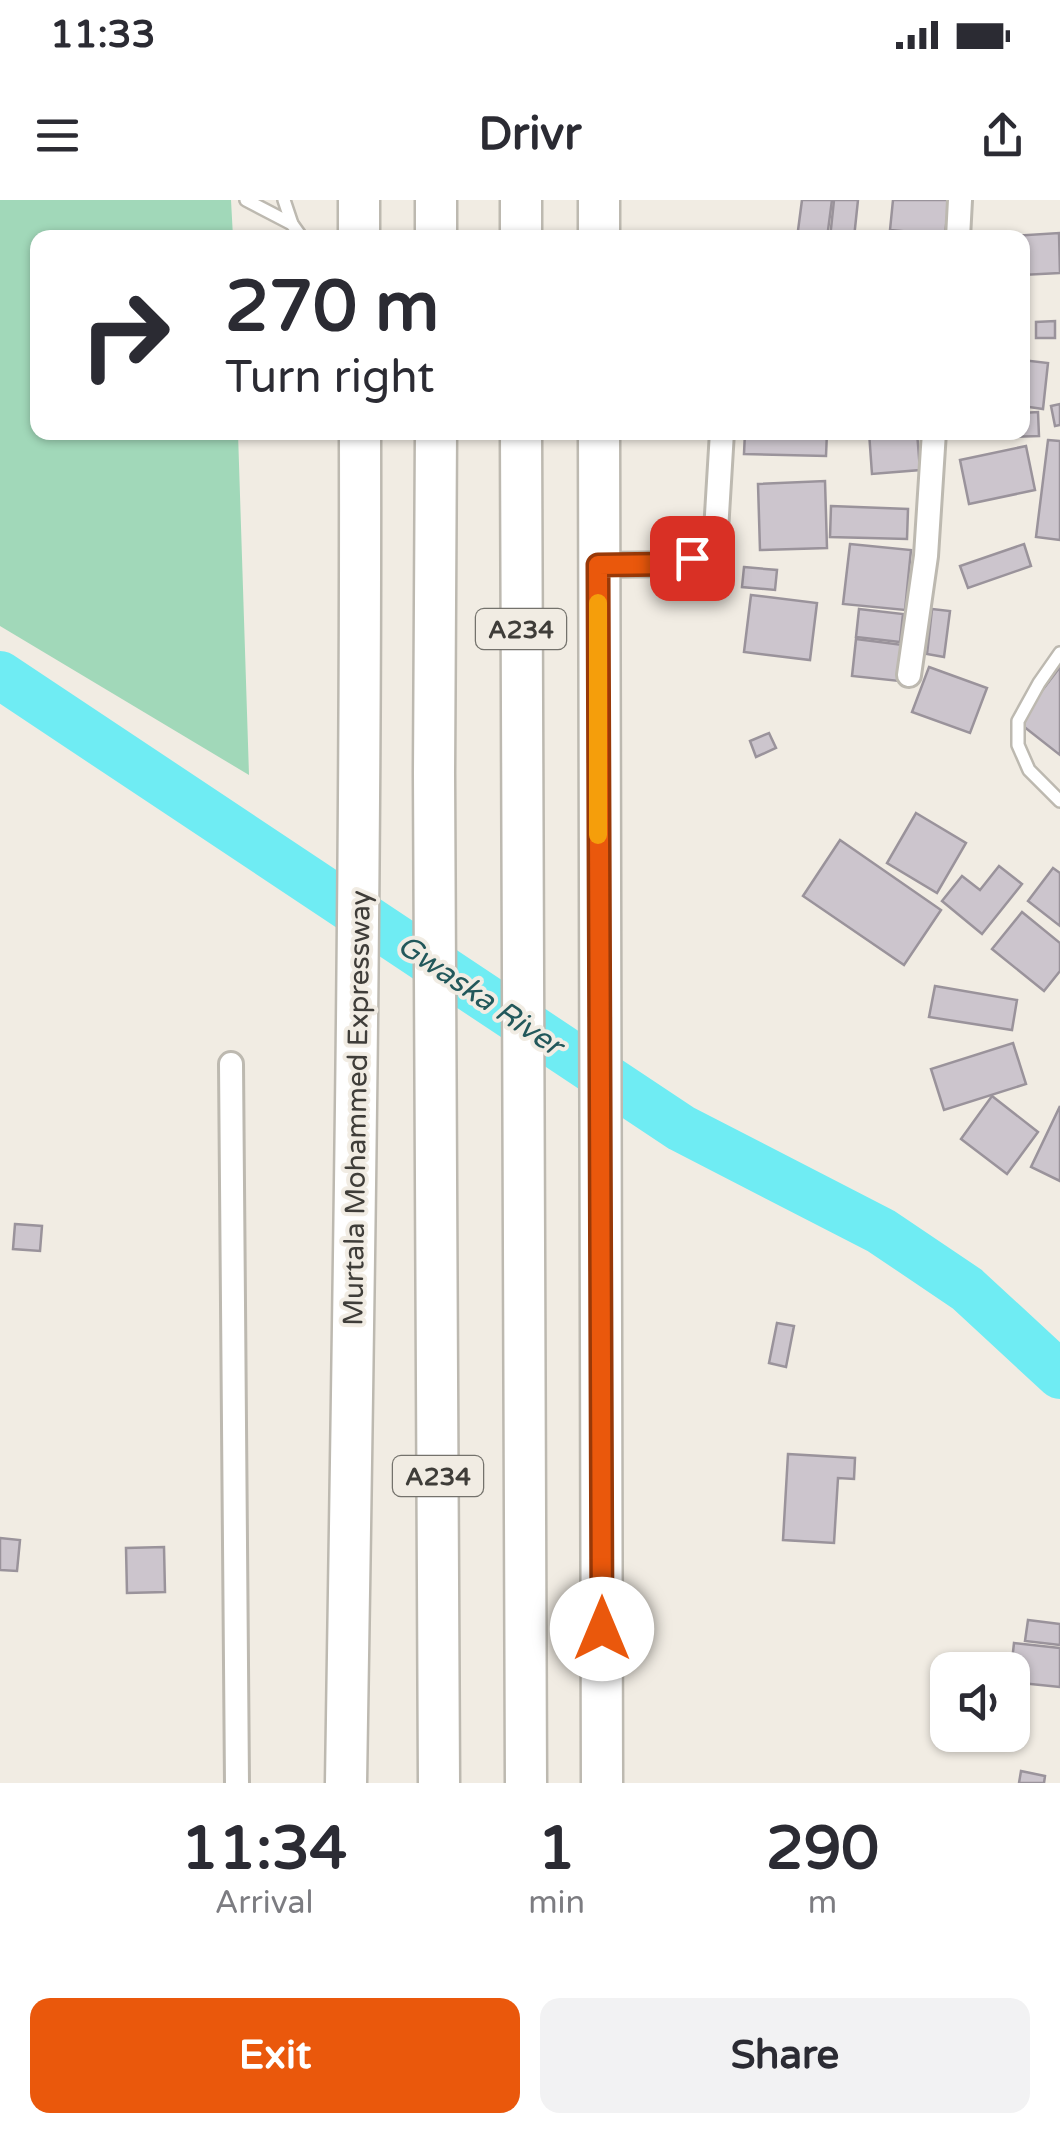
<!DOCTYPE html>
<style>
:root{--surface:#fff;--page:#f2f2f3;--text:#2b2b33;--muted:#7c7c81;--accent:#ea580c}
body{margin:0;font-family:"Varela Round",sans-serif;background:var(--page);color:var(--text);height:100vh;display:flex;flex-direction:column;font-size:38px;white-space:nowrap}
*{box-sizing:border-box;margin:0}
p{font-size:32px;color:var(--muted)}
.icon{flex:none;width:55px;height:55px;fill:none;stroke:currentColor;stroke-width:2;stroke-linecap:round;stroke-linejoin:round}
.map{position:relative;height:1583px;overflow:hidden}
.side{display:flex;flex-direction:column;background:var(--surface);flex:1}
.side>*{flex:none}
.hud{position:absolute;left:30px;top:30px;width:1000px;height:210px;border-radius:20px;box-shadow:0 2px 8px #0004;background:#fff;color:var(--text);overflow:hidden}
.tools{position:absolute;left:930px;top:1452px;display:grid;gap:20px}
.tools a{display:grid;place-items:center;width:100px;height:100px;border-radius:20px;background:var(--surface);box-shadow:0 2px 8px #0004;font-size:50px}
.pin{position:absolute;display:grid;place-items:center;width:85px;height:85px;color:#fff;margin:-42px;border-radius:20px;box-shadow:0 5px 15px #0006}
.me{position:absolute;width:110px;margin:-55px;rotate:0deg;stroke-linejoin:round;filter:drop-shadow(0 0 8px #0008)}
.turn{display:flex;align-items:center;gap:35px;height:210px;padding:0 30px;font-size:45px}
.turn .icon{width:130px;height:130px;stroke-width:2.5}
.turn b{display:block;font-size:70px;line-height:85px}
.eta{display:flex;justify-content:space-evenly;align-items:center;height:170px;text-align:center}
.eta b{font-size:60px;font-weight:700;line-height:70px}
.action{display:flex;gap:20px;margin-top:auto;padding:20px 30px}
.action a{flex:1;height:115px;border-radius:20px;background:var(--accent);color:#fff;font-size:40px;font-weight:700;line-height:115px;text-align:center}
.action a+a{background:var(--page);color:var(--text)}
.status{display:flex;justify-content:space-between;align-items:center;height:70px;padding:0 50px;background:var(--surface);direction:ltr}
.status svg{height:28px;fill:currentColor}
header{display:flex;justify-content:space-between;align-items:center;height:130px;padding:0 30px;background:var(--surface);font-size:45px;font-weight:700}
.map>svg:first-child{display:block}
.green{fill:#a1d8b9}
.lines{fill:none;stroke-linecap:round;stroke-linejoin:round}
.river{stroke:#6fecf3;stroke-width:48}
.building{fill:#ccc5cd;stroke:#9a939b;stroke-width:2.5}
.lane-casing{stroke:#bdb9b0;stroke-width:16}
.street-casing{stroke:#bdb9b0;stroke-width:28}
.highway-casing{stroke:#bdb9b0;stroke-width:45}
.lane{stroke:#fff;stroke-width:11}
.street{stroke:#fff;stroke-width:22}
.highway{stroke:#fff;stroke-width:40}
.route-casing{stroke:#983908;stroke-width:25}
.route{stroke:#ea580c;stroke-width:18}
.slow{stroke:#f59e0b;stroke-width:18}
.labels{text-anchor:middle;stroke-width:8;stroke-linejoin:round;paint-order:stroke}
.shield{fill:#f1ece3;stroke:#74726c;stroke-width:2.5}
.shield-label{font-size:25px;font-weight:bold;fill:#3f3d39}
.street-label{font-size:28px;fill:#3f3d39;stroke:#f1ece3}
.water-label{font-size:30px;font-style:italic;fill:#22585b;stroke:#f1ece3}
</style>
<div class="status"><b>11:33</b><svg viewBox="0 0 49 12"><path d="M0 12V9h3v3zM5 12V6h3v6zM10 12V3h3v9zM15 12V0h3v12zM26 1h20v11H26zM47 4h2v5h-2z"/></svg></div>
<header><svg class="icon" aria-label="menu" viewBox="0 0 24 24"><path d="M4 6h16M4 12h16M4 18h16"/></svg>Drivr<svg class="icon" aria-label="share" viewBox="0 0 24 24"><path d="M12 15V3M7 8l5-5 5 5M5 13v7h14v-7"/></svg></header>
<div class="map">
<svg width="1060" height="1583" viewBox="0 0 1060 1583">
<rect width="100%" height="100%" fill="#f1ece3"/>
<polygon class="green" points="0,0 231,0 233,37 38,38 38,232 238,233 249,575 0,426"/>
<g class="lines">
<polyline class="river" points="0,475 681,928 881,1031 967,1089 1060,1175"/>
</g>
<g class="building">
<polygon points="802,0 832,0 827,38 797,38"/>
<polygon points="834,0 858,0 854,38 830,38"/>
<polygon points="893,0 949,0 945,35 890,30"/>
<polygon points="1059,33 1060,73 1022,75 1022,38 983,38"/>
<polygon points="1055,121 1055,138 1036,138 1036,122"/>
<polygon points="1022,160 1048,163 1043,209 1022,206"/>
<polygon points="1060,204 1060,225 1055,226 1051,206"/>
<polygon points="1038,212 1039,236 1012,237 1012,232 1022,232 1022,213"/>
<polygon points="745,232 827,232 826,256 744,254"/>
<polygon points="869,232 917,232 920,270 872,274"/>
<polygon points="1048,240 1060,241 1060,340 1036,337"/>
<polygon points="1026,246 1035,290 969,304 960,260"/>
<polygon points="825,281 827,348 760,350 758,284"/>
<polygon points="831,306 908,309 907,339 830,337"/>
<polygon points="850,344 911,350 905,410 843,404"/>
<polygon points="1024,344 1031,366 968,388 960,366"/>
<polygon points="744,367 777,370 775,390 742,387"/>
<polygon points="751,395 817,403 810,460 744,452"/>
<polygon points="859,409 903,414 900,442 856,437"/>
<polygon points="932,409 950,411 944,457 927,454"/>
<polygon points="856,439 903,445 899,481 852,476"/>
<polygon points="929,467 987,488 970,533 912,512"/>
<polygon points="1060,467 1060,555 1018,522"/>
<polygon points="769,533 776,548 756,557 750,541"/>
<polygon points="916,613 966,643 937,693 887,663"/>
<polygon points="840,640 941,710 904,765 803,696"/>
<polygon points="999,666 1022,684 982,734 942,701 962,676 980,690"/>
<polygon points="1053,668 1060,673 1060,726 1028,701"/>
<polygon points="1022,712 1060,743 1060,771 1044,791 992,749"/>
<polygon points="935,786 1017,800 1012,830 929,817"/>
<polygon points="1013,843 1026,884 944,910 931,869"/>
<polygon points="992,896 1038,932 1007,974 961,939"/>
<polygon points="1060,906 1060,981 1031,967"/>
<polygon points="15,1024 42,1026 40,1051 13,1049"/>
<polygon points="777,1123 794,1126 786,1167 769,1163"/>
<polygon points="788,1254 855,1258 854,1279 838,1278 834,1343 783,1340"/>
<polygon points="0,1338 20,1340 17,1371 0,1370"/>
<polygon points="164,1347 165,1392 127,1393 126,1348"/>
<polygon points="1028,1420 1060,1424 1060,1445 1025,1441"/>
<polygon points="1014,1443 1060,1448 1060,1487 1012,1482 1011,1470"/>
<polygon points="1021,1571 1045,1576 1044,1583 1019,1583"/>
</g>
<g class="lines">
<g class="lane-casing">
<g id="lane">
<polyline points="246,0 292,24"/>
<polyline points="284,0 292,24 302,38"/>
<polyline points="1060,453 1039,483 1018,521 1018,545 1029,570 1060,601"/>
</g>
</g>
<g class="street-casing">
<g id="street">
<polyline points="958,38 960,0"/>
<polyline points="599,365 675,364 693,358 707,348 716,331 722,232"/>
<polyline points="909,475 926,356 934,232"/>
<polyline points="231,864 237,1583"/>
</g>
</g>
<g class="highway-casing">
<g id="highway">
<polyline points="359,0 359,38"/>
<polyline points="436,38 436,0"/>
<polyline points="521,38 521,0"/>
<polyline points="599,38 599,0"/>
<polyline points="436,232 434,573 439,1583"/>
<polyline points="521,232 526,1583"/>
<polyline points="599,232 602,1583"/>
<path d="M346,1583C353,1133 361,683 360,232"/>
</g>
</g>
<use href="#lane" class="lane"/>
<use href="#street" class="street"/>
<use href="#highway" class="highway"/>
</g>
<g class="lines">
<g class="route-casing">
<polyline id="route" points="602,1429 598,365 675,364 692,358"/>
</g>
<use href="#route" class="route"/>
<polyline class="slow" points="598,403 598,635"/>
</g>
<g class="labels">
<g class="shield">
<rect x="476" y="409" width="90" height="40" rx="8"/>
<rect x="393" y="1256" width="90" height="40" rx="8"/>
</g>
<g class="shield-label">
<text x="521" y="438">A234</text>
<text x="438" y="1285">A234</text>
</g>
<g class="street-label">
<text transform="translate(356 908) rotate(-89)" y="10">Murtala Mohammed Expressway</text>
</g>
<g class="water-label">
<text transform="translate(480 795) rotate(34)" y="10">Gwaska River</text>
</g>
</g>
</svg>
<div class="tools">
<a><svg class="icon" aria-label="sound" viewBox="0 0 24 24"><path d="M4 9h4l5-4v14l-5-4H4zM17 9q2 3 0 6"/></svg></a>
</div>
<div class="pin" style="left:692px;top:358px;background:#d93025"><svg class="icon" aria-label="arrive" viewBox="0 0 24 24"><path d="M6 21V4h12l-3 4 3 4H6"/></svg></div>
<svg class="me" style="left:602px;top:1429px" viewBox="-20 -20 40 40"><circle r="19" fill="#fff"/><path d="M0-13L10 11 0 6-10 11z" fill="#ea580c"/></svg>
<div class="hud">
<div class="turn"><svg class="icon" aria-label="right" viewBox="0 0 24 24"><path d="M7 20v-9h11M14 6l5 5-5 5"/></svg><div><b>270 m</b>Turn right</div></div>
</div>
</div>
<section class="side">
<div class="eta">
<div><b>11:34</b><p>Arrival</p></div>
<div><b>1</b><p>min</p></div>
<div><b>290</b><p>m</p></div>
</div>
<div class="action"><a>Exit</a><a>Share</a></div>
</section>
